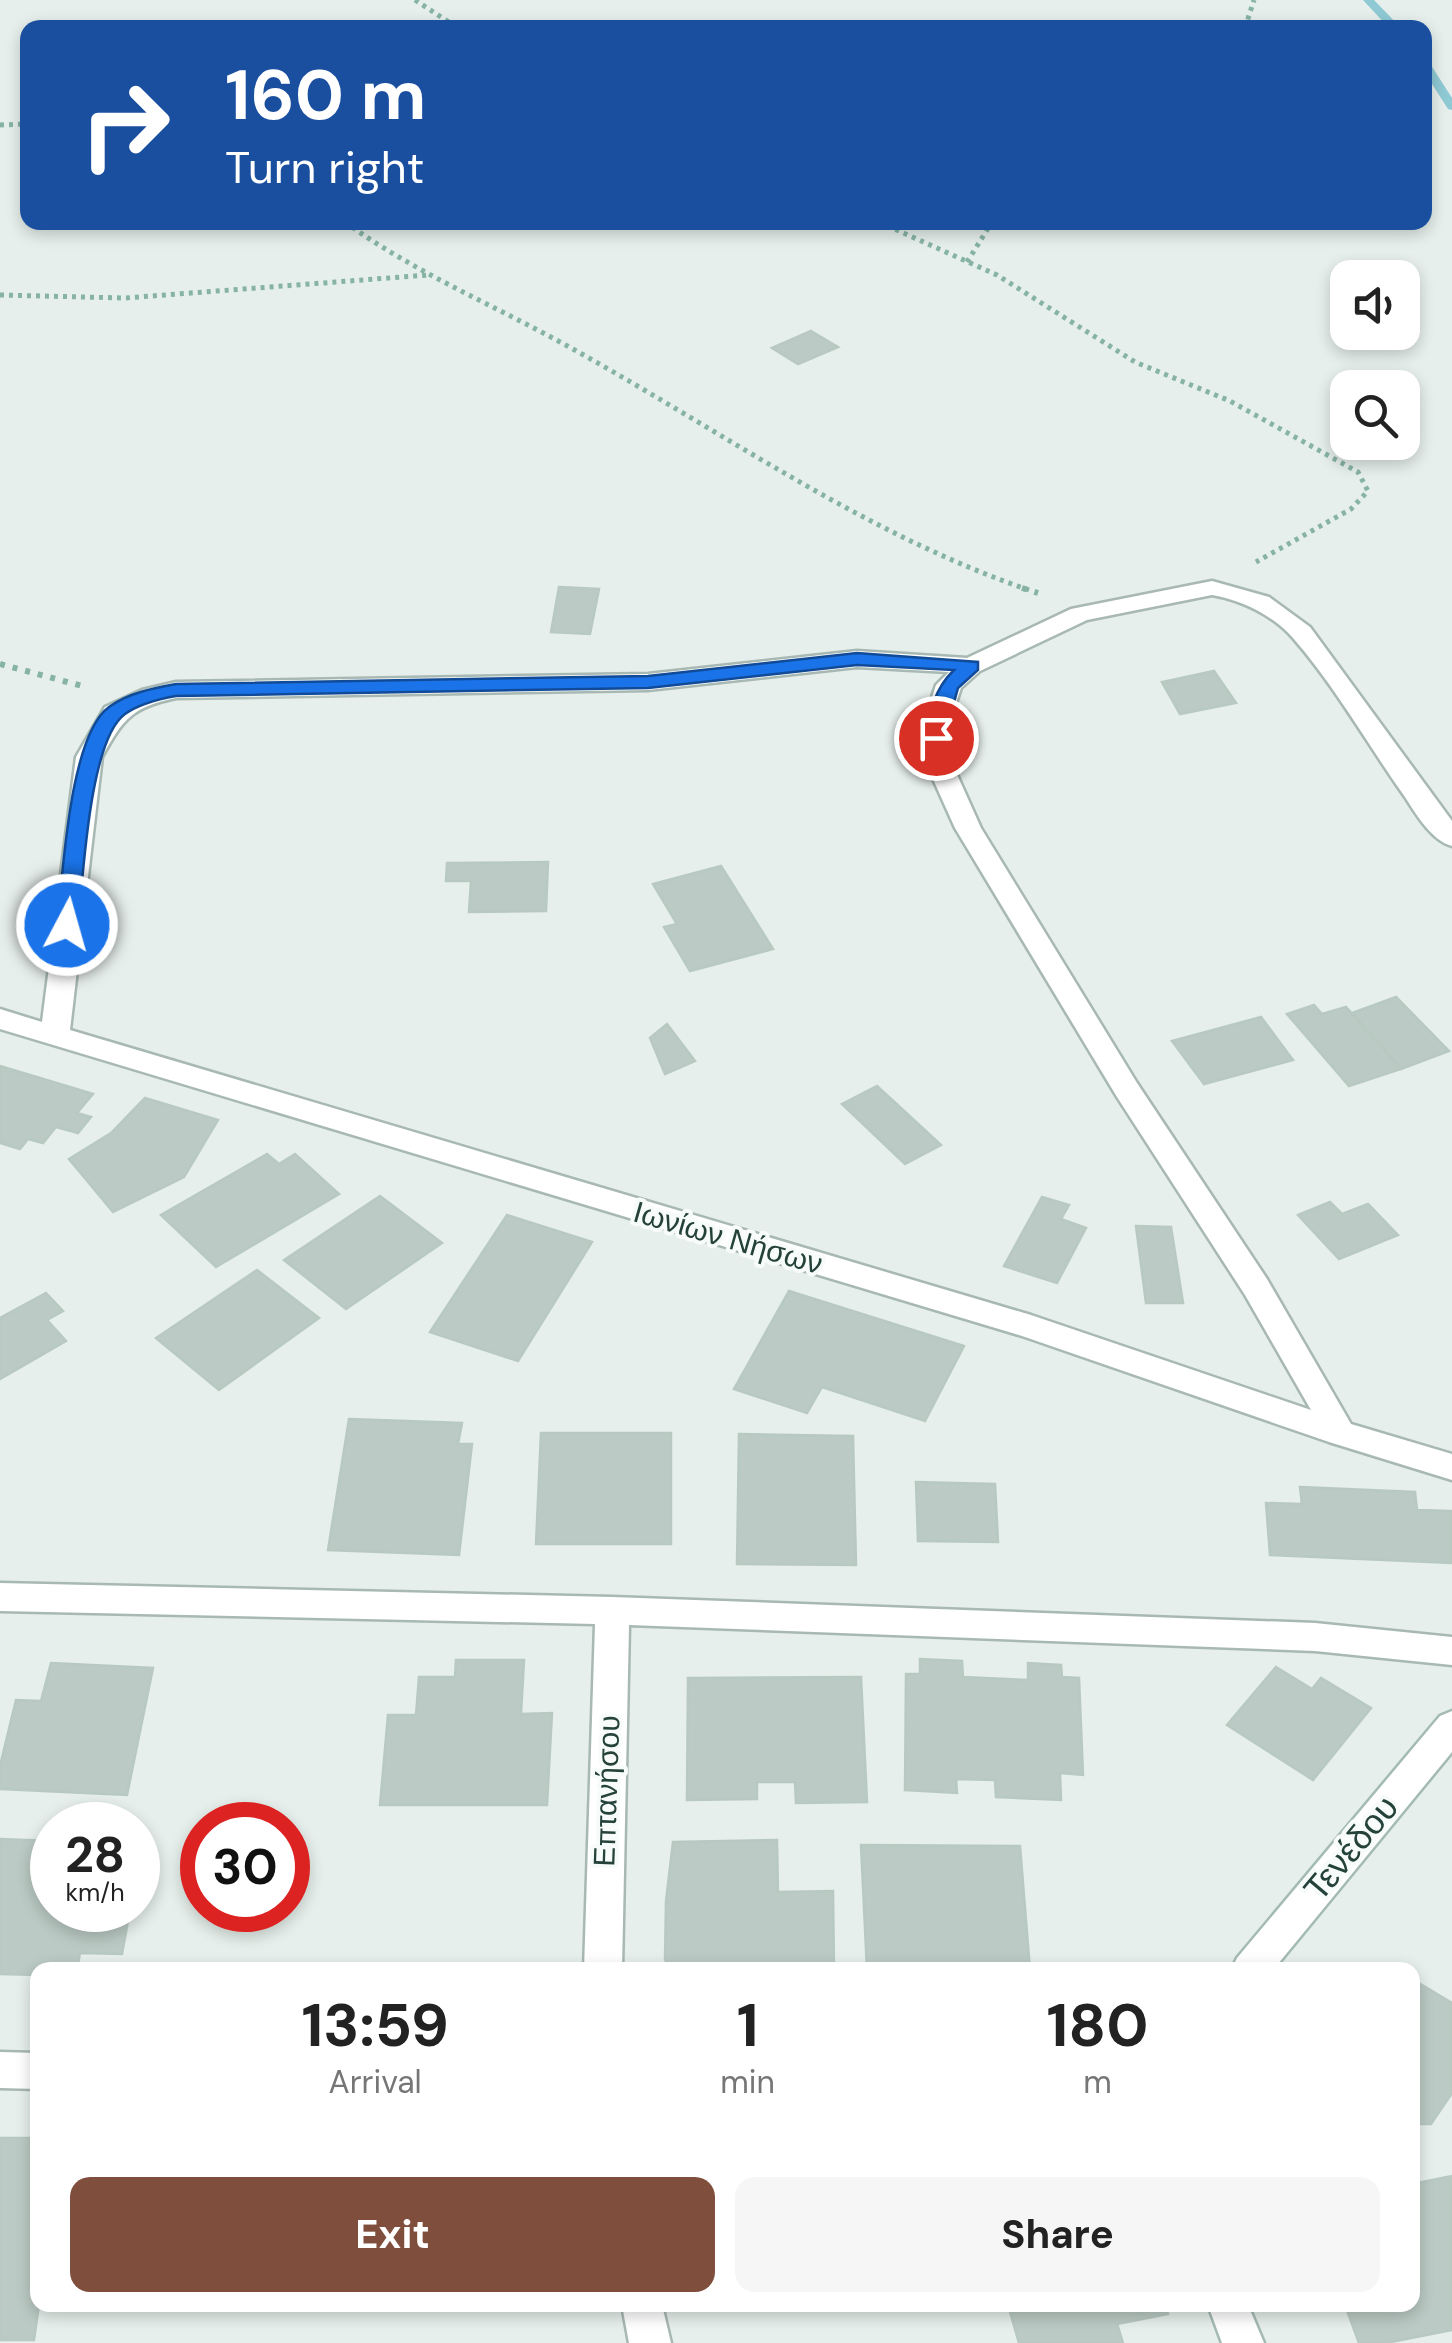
<!DOCTYPE html>
<meta charset="utf-8">
<style>
:root{--surface:#fff;--page:#f6f6f6;--text:#222;--muted:#767676;--accent:#804e3d}
body{margin:0;font-family:"DM Sans",sans-serif;background:var(--page);color:var(--text);height:100vh;display:flex;flex-direction:column;font-size:38px;white-space:nowrap}
*{box-sizing:border-box;margin:0}
p{font-size:32px;color:var(--muted)}
.icon{flex:none;width:55px;height:55px;fill:none;stroke:currentColor;stroke-width:2;stroke-linecap:round;stroke-linejoin:round}
.map{position:relative;flex:1;overflow:hidden}
.drawer{position:absolute;left:30px;top:1962px;width:1390px;height:350px;display:flex;flex-direction:column;background:var(--surface);border-radius:20px;box-shadow:0 5px 15px #0003}
.drawer>*{flex:none}
.hud{position:absolute;left:20px;top:20px;width:1412px;height:210px;border-radius:20px;box-shadow:0 5px 15px #0003;background:#1a4fa0;color:#fff;overflow:hidden}
.fabs{position:absolute;left:1330px;top:260px;display:grid;gap:20px}
.fabs a{display:grid;place-items:center;width:90px;height:90px;border-radius:20px;background:var(--surface);box-shadow:0 5px 15px #0003;font-size:50px}
.speed{position:absolute;left:30px;top:1802px;display:flex;gap:20px;font-size:50px;font-weight:700;text-align:center}
.speed>*{display:grid;place-content:center;width:130px;height:130px;border-radius:50%;background:var(--surface);box-shadow:0 5px 15px #0003;line-height:1}
.speed small{font-size:25px;font-weight:400}
.speed .limit{border:15px solid #d22;background:#fff;color:#111}
.pin{position:absolute;display:grid;place-items:center;width:85px;height:85px;color:#fff;margin:-42px;border:5px solid #fff;border-radius:50%;box-shadow:0 2px 10px #0007}
.me{position:absolute;width:110px;margin:-55px;rotate:6deg;stroke-linejoin:round;filter:drop-shadow(0 0 8px #0008)}
.turn{display:flex;align-items:center;gap:35px;height:210px;padding:0 40px;font-size:45px}
.turn .icon{width:130px;height:130px;stroke-width:2.5}
.turn b{display:block;font-size:70px;line-height:85px}
.eta{display:flex;justify-content:space-evenly;align-items:center;height:170px;text-align:center}
.eta b{font-size:60px;font-weight:700;line-height:70px}
.primary-button{display:flex;gap:20px;margin-top:auto;padding:20px 40px}
.primary-button a{flex:1;height:115px;border-radius:20px;background:var(--accent);color:#fff;font-size:40px;font-weight:700;line-height:115px;text-align:center}
.primary-button a+a{background:var(--page);color:var(--text)}
.map>svg:first-child{display:block}
.lines{fill:none;stroke-linecap:round;stroke-linejoin:round}
.stream{fill:#8ec9d4;fill-rule:evenodd}
.building{fill:#bbcac4;stroke:#b8c9c2;stroke-width:2.5}
.street-casing{stroke:#a8b8b2;stroke-width:5}
.secondary-casing{stroke:#a4bbb3;stroke-width:5}
.path-far1{stroke:#86b3a5;stroke-width:5;stroke-dasharray:4 5;stroke-linecap:butt}
.path{stroke:#86b3a5;stroke-width:6;stroke-dasharray:5 8;stroke-linecap:butt}
.street{fill:#fff;fill-rule:evenodd}
.secondary{fill:#fff;fill-rule:evenodd}
.route{fill:#1a73e8;stroke:#114b97;stroke-width:2.5}
.labels{text-anchor:middle;stroke-width:8;stroke-linejoin:round;paint-order:stroke}
.street-label{font-size:30px;fill:#24423a;stroke:#f7fbf9}
.near-street-label{font-size:35px;fill:#24423a;stroke:#f7fbf9}
</style>
<div class="map">
<svg width="1452" height="2343" viewBox="0 0 1452 2343">
<rect width="100%" height="100%" fill="#e6efeb"/>
<g class="lines">
<g class="stream">
<polygon points="1363,0 1374,0 1401,28 1389,28"/>
<polygon points="1425,61 1429,62 1452,98 1452,110 1448,109 1425,73"/>
</g>
</g>
<g class="building">
<polygon points="811,331 838,347 798,364 772,348"/>
<polygon points="559,587 599,589 590,634 551,632"/>
<polygon points="1214,671 1236,703 1180,714 1162,682"/>
<polygon points="548,862 546,911 469,912 471,881 446,881 447,863"/>
<polygon points="721,866 773,949 690,971 664,927 677,924 653,884"/>
<polygon points="1396,997 1449,1051 1401,1069 1352,1013"/>
<polygon points="1314,1005 1322,1014 1346,1007 1401,1069 1349,1086 1287,1014"/>
<polygon points="1261,1017 1293,1060 1204,1084 1172,1041"/>
<polygon points="667,1024 695,1061 665,1074 650,1038"/>
<polygon points="0,1066 93,1094 77,1113 91,1117 78,1133 56,1127 43,1143 28,1139 20,1149 0,1143"/>
<polygon points="877,1086 941,1145 905,1164 842,1104"/>
<polygon points="145,1098 218,1120 184,1177 113,1212 69,1159 111,1133"/>
<polygon points="267,1154 279,1164 295,1154 339,1194 216,1267 161,1215"/>
<polygon points="380,1196 442,1243 346,1309 284,1260"/>
<polygon points="1042,1197 1069,1205 1061,1219 1086,1228 1057,1283 1004,1266"/>
<polygon points="1330,1202 1342,1214 1368,1204 1398,1235 1339,1259 1298,1215"/>
<polygon points="507,1215 592,1242 518,1361 430,1332"/>
<polygon points="1136,1226 1171,1227 1183,1303 1146,1303"/>
<polygon points="257,1270 319,1318 219,1390 156,1338"/>
<polygon points="789,1291 964,1346 925,1421 822,1387 807,1413 734,1389"/>
<polygon points="46,1293 63,1311 47,1320 66,1341 0,1379 0,1318"/>
<polygon points="349,1419 462,1423 458,1444 472,1444 459,1555 328,1550"/>
<polygon points="541,1433 671,1433 671,1544 536,1544"/>
<polygon points="739,1434 853,1436 856,1565 737,1564"/>
<polygon points="916,1482 995,1484 998,1542 918,1541"/>
<polygon points="1300,1487 1415,1492 1417,1510 1452,1511 1452,1563 1270,1555 1266,1503 1302,1504"/>
<polygon points="920,1659 962,1661 963,1677 1028,1680 1028,1663 1061,1665 1062,1677 1079,1678 1083,1775 1060,1773 1061,1800 996,1797 995,1780 956,1779 957,1793 905,1790 906,1674 920,1674"/>
<polygon points="456,1660 524,1660 521,1714 552,1713 547,1805 380,1805 388,1715 416,1715 419,1677 455,1677"/>
<polygon points="51,1663 153,1668 127,1795 0,1789 0,1766 16,1700 41,1701"/>
<polygon points="1276,1667 1312,1689 1321,1678 1371,1708 1313,1780 1227,1725"/>
<polygon points="861,1677 867,1802 796,1803 795,1782 757,1782 757,1799 687,1800 688,1678"/>
<polygon points="0,1839 52,1841 52,1910 130,1910 122,1954 80,1953 77,1970 38,1970 38,1975 0,1974"/>
<polygon points="777,1840 778,1892 833,1891 834,1970 673,1970 665,1960 666,1901 673,1842"/>
<polygon points="861,1845 1020,1846 1030,1970 867,1970"/>
<polygon points="1412,1979 1452,2003 1452,2093 1431,2124 1412,2124"/>
<polygon points="0,2138 38,2138 39,2305 34,2340 0,2340"/>
<polygon points="1452,2176 1452,2330 1386,2343 1359,2343 1345,2305 1412,2305 1412,2184"/>
<polygon points="1008,2305 1165,2305 1168,2314 1117,2324 1123,2343 1019,2343"/>
</g>
<g class="lines">
<g class="street-casing">
<g id="street">
<path d="M1212,581L1269,597L1310,627L1452,821V846C1432,841 1416,814 1405,797C1368,745 1335,686 1293,638C1273,615 1241,600 1212,595L1087,620L980,671L961,688L953,712L950,759L981,828L1137,1083L1267,1279L1351,1424L1452,1454V1480L1329,1442L1022,1336L0,1029V1009L42,1022L76,757L105,707L142,690L176,682L648,674L857,651L967,658L1071,609ZM857,667L949,672L936,685L927,712L924,759L955,828L1117,1097L1245,1295L1311,1410L1031,1315L70,1030L102,757C123,719 132,707 176,698L648,690Z"/>
<polygon points="0,1583 612,1597 1315,1623 1452,1637 1452,1665 1315,1651 629,1625 622,1970 584,1970 595,1624 0,1611"/>
<polygon points="0,2052 38,2053 38,2089 0,2088"/>
<polygon points="622,2305 662,2305 671,2343 629,2343"/>
</g>
</g>
<g class="secondary-casing">
<g id="secondary">
<polygon points="1452,1711 1452,1752 1273,1970 1231,1970 1237,1958 1440,1716"/>
<polygon points="1208,2305 1248,2305 1264,2343 1222,2343"/>
</g>
</g>
<g class="path-far1">
<polyline points="415,0 458,28"/>
<polyline points="1245,28 1254,0"/>
<polyline points="0,125 28,124"/>
<path d="M345,222C415,273 496,306 571,348C723,432 865,534 1029,590"/>
<polyline points="879,222 997,275 1135,362 1230,401 1358,472 1368,491 1351,509 1256,562"/>
<polyline points="967,262 992,222"/>
<polyline points="0,295 125,298 428,275"/>
</g>
<g class="path">
<polyline points="1022,588 1038,593"/>
<polyline points="0,664 86,687"/>
</g>
<use href="#street" class="street"/>
<use href="#secondary" class="secondary"/>
</g>
<path class="route" d="M857,653L978,662V670L958,688L943,742H929L926,738C930,712 934,689 954,670L857,665L648,688L176,696C159,699 139,704 125,714C89,740 83,880 78,925L67,932L57,925C63,876 69,736 109,707C128,693 154,688 176,684L648,676Z"/>
<g class="labels">
<g class="street-label">
<text transform="translate(728 1238) rotate(16)" y="10">Ιωνίων Νήσων</text>
<text transform="translate(607 1791) rotate(-88)" y="10">Επτανήσου</text>
</g>
<g class="near-street-label">
<text transform="translate(1351 1848) rotate(-50)" y="12">Τενέδου</text>
</g>
</g>
</svg>
<div class="fabs">
<a><svg class="icon" aria-label="sound" viewBox="0 0 24 24"><path d="M4 9h4l5-4v14l-5-4H4zM17 9q2 3 0 6"/></svg></a>
<a><svg class="icon" aria-label="search" viewBox="0 0 24 24"><circle cx="10" cy="10" r="6"/><path d="M15 15l6 6"/></svg></a>
</div>
<div class="speed"><div>28<small>km/h</small></div><div class="limit">30</div></div>
<div class="pin" style="left:936px;top:738px;background:#d93025"><svg class="icon" aria-label="arrive" viewBox="0 0 24 24"><path d="M6 21V4h12l-3 4 3 4H6"/></svg></div>
<svg class="me" style="left:67px;top:925px" viewBox="-20 -20 40 40"><circle r="17" fill="#1a73e8" stroke="#fff" stroke-width="3"/><path d="M0-11L8 9 0 5-8 9z" fill="#fff"/></svg>
<div class="hud">
<div class="turn"><svg class="icon" aria-label="right" viewBox="0 0 24 24"><path d="M7 20v-9h11M14 6l5 5-5 5"/></svg><div><b>160 m</b>Turn right</div></div>
</div>
<section class="drawer">
<div class="eta">
<div><b>13:59</b><p>Arrival</p></div>
<div><b>1</b><p>min</p></div>
<div><b>180</b><p>m</p></div>
</div>
<div class="primary-button"><a>Exit</a><a>Share</a></div>
</section>
</div>
